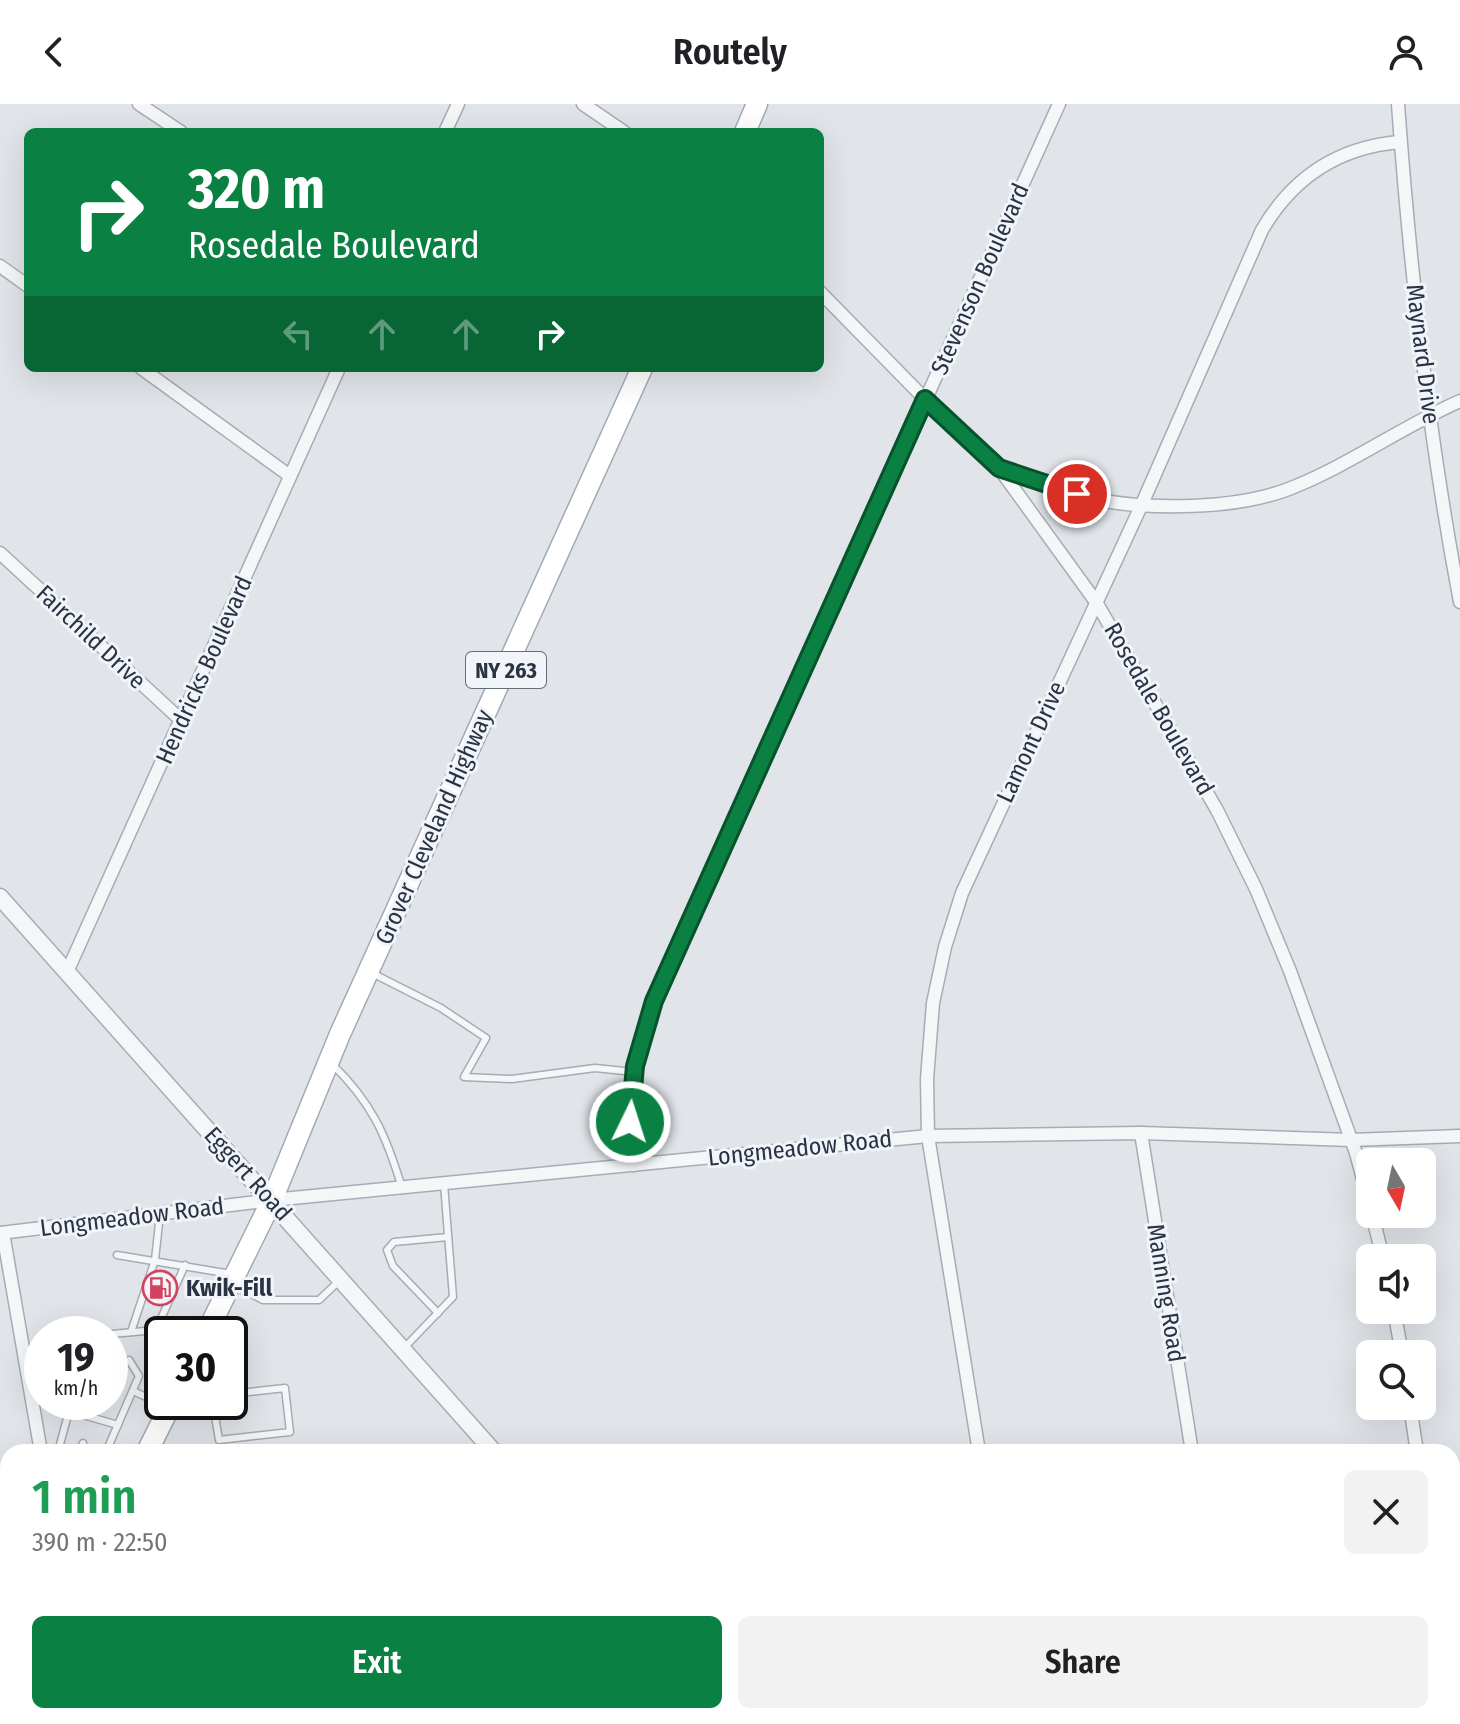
<!DOCTYPE html>
<meta charset="utf-8">
<style>
:root{--surface:#fff;--page:#f2f2f2;--text:#202124;--muted:#757577;--accent:#0b8043}
body{margin:0;font-family:"Fira Sans Condensed",sans-serif;background:var(--page);color:var(--text);height:100vh;display:flex;flex-direction:column;font-size:30px;white-space:nowrap}
*{box-sizing:border-box;margin:0}
p{font-size:26px;color:var(--muted)}
.icon{flex:none;width:44px;height:44px;fill:none;stroke:currentColor;stroke-width:2;stroke-linecap:round;stroke-linejoin:round}
.map{position:relative;flex:1;overflow:hidden}
.details{position:absolute;left:0px;top:1340px;width:1460px;height:280px;display:flex;flex-direction:column;background:var(--surface);border-radius:24px 24px 0 0;box-shadow:0 8px 32px #0002}
.details>*{flex:none}
.guide{position:absolute;left:24px;top:24px;width:800px;height:244px;border-radius:12px;box-shadow:0 8px 32px #0002;background:#0b8043;color:#fff;overflow:hidden}
.needle{width:52px;rotate:171deg}
.buttons{position:absolute;left:1356px;top:1044px;display:grid;gap:16px}
.buttons a{display:grid;place-items:center;width:80px;height:80px;border-radius:12px;background:var(--surface);box-shadow:0 8px 32px #0002;font-size:40px}
.speed{position:absolute;left:24px;top:1212px;display:flex;gap:16px;font-size:40px;font-weight:700;text-align:center}
.speed>*{display:grid;place-content:center;width:104px;height:104px;border-radius:50%;background:var(--surface);box-shadow:0 8px 32px #0002;line-height:1}
.speed small{font-size:20px;font-weight:400}
.speed .limit{border:4px solid #111;border-radius:12px;background:#fff;color:#111}
.pin{position:absolute;display:grid;place-items:center;width:68px;height:68px;color:#fff;margin:-34px;border:4px solid #fff;border-radius:50%;box-shadow:0 2px 8px #0007}
.me{position:absolute;width:88px;margin:-44px;rotate:4deg;stroke-linejoin:round;filter:drop-shadow(0 0 6px #0008)}
.turn{display:flex;align-items:center;gap:28px;height:168px;padding:0 32px;font-size:36px}
.turn .icon{width:104px;height:104px;stroke-width:2.5}
.turn b{display:block;font-size:56px;line-height:68px}
.lanes{display:flex;align-items:center;height:76px;padding:0 32px;background:#0003;justify-content:center;gap:40px;direction:ltr}
.lanes .off{opacity:.35}
.round{display:grid;place-items:center;flex:none;width:84px;height:84px;border-radius:12px;background:var(--page)}
.summary{display:flex;align-items:center;justify-content:space-between;height:136px;padding:0 32px}
h1{font-size:48px;font-weight:600;line-height:60px;color:#1e9e55}
.action{display:flex;gap:16px;margin-top:auto;padding:16px 32px}
.action a{flex:1;height:92px;border-radius:12px;background:var(--accent);color:#fff;font-size:32px;font-weight:600;line-height:92px;text-align:center}
.action a+a{background:var(--page);color:var(--text)}
header{display:flex;justify-content:space-between;align-items:center;height:104px;padding:0 32px;background:var(--surface);font-size:36px;font-weight:600}
.map>svg:first-child{display:block}
.lines{fill:none;stroke-linecap:round;stroke-linejoin:round}
.service-casing{stroke:#a6acb5;stroke-width:9}
.minor-casing{stroke:#a6acb5;stroke-width:15}
.tertiary-casing{stroke:#a6acb5;stroke-width:19}
.primary-casing{stroke:#a0aab7;stroke-width:23}
.service{stroke:#f4f6f8;stroke-width:6}
.minor{stroke:#f4f6f8;stroke-width:12}
.tertiary{stroke:#f4f6f8;stroke-width:16}
.primary{stroke:#fff;stroke-width:20}
.route-casing{stroke:#07532c;stroke-width:20}
.route{stroke:#0b8043;stroke-width:14}
.labels{text-anchor:middle;stroke-width:6;stroke-linejoin:round;paint-order:stroke}
.shield{fill:#f1f4f8;stroke:#656d79;stroke-width:2}
.shield-label{font-size:22px;font-weight:bold;fill:#293343}
.street-label{font-size:24px;fill:#293343;stroke:#f1f4f8}
.poi-label{font-size:24px;font-weight:bold;fill:#293343;stroke:#f1f4f8;text-anchor:start}
</style>
<header><svg class="icon" aria-label="back" viewBox="0 0 24 24"><path d="M15 5l-7 7 7 7"/></svg>Routely<svg class="icon" aria-label="person" viewBox="0 0 24 24"><circle cx="12" cy="8" r="4"/><path d="M4 21q1-7 8-7t8 7"/></svg></header>
<div class="map">
<svg width="1460" height="1620" viewBox="0 0 1460 1620">
<rect width="100%" height="100%" fill="#e1e5ea"/>
<g class="lines">
<g class="service-casing">
<g id="service">
<polyline points="372,869 441,904 486,934 464,973 512,975 595,964 634,968"/>
<path d="M332,960C372,999 386,1031 402,1084"/>
<polyline points="117,1151 231,1170"/>
<polyline points="233,1181 263,1196 319,1196 339,1177"/>
<polyline points="438,1209 393,1162 387,1146 394,1138 448,1133"/>
<polyline points="156,1226 185,1161"/>
<polyline points="131,1228 155,1156 160,1110"/>
<polyline points="112,1230 156,1226 203,1230"/>
<polyline points="404,1244 453,1193 444,1080"/>
<polyline points="133,1287 166,1302"/>
<polyline points="188,1298 214,1306"/>
<polyline points="219,1298 214,1306 219,1336 290,1328 285,1284 230,1290"/>
<polyline points="70,1348 59,1344 69,1307 118,1321"/>
<polyline points="79,1348 83,1339"/>
<polyline points="106,1348 139,1272 129,1256"/>
</g>
</g>
<g class="minor-casing">
<g id="minor">
<polyline points="139,0 181,28"/>
<polyline points="583,0 624,28"/>
<path d="M1398,0C1410,167 1429,334 1460,498"/>
<polyline points="445,28 458,0"/>
<polyline points="0,162 28,182"/>
<polyline points="820,188 925,295 999,364 1096,498 1217,706 1256,785 1290,867 1356,1049 1370,1101"/>
<polyline points="141,264 290,372"/>
<path d="M999,364C1032,375 1064,390 1098,396C1153,406 1234,405 1286,386C1347,363 1401,323 1460,297"/>
<polyline points="0,449 182,617"/>
<polyline points="67,868 339,264"/>
<polyline points="1141,1029 1192,1348"/>
<path d="M634,1061C628,998 633,957 654,897L1059,0"/>
<polyline points="1372,1110 1383,1154"/>
<polyline points="0,1129 272,1096 928,1032 1141,1029 1351,1036 1460,1032"/>
<polyline points="3,1129 41,1348"/>
<polyline points="1394,1206 1402,1250"/>
<polyline points="1410,1302 1417,1348"/>
<path d="M979,1348L928,1032L927,975L933,899L945,843L962,789L1142,400L1262,126C1293,73 1339,43 1400,38"/>
<polyline points="1043,1612 1048,1620"/>
<polyline points="1213,1620 1215,1612"/>
<polyline points="1439,1620 1439,1612"/>
</g>
</g>
<g class="tertiary-casing">
<g id="tertiary">
<polyline points="0,793 494,1348"/>
<polyline points="727,1612 734,1620"/>
</g>
</g>
<g class="primary-casing">
<g id="primary">
<polyline points="745,28 757,0"/>
<polyline points="206,1230 272,1096 340,930 642,264"/>
<polyline points="147,1348 172,1298"/>
<polyline points="16,1620 20,1612"/>
</g>
</g>
<use href="#service" class="service"/>
<use href="#minor" class="minor"/>
<use href="#tertiary" class="tertiary"/>
<use href="#primary" class="primary"/>
</g>
<g class="lines">
<g class="route-casing">
<polyline id="route" points="630,1018 635,962 654,897 925,295 999,364 1077,390"/>
</g>
<use href="#route" class="route"/>
</g>
<defs>
<g id="fuel-ring" transform="scale(1.8)"><circle r="9.5" fill="#f1f4f8" stroke="#d3435f" stroke-width="1.5"/><path d="M-5.5-6h7V0h2V4h1.3V-2.5L3-4.5l.8-.8L6-3V5H2.5V1h-1V6h-7ZM-4.2-4.7v3.2H.2V-4.7Z" fill="#d3435f"/></g>
</defs>
<g fill-rule="evenodd">
<use href="#fuel-ring" x="160" y="1184"/>
</g>
<g class="labels">
<rect class="shield" x="466" y="548" width="80" height="36" rx="6"/>
<g class="shield-label">
<text x="506" y="574">NY 263</text>
</g>
<g class="street-label">
<text transform="translate(980 175) rotate(-66)" y="8">Stevenson Boulevard</text>
<text transform="translate(1423 250) rotate(83)" y="8">Maynard Drive</text>
<text transform="translate(91 533) rotate(43)" y="8">Fairchild Drive</text>
<text transform="translate(204 566) rotate(-66)" y="8">Hendricks Boulevard</text>
<text transform="translate(1159 605) rotate(60)" y="8">Rosedale Boulevard</text>
<text transform="translate(1031 638) rotate(-65)" y="8">Lamont Drive</text>
<text transform="translate(434 723) rotate(-66)" y="8">Grover Cleveland Highway</text>
<text transform="translate(800 1044) rotate(-6)" y="8">Longmeadow Road</text>
<text transform="translate(248 1070) rotate(48)" y="8">Eggert Road</text>
<text transform="translate(132 1113) rotate(-7)" y="8">Longmeadow Road</text>
<text transform="translate(1166 1189) rotate(81)" y="8">Manning Road</text>
</g>
<g class="poi-label">
<text x="186" y="1192">Kwik-Fill</text>
</g>
</g>
</svg>
<div class="buttons">
<a><svg class="needle" viewBox="-14 -14 28 28"><path d="M0-13l5 13h-10z" fill="#e53935"/><path d="M0 13l5-13h-10z" fill="#757577"/></svg></a>
<a><svg class="icon" aria-label="sound" viewBox="0 0 24 24"><path d="M4 9h4l5-4v14l-5-4H4zM17 9q2 3 0 6"/></svg></a>
<a><svg class="icon" aria-label="search" viewBox="0 0 24 24"><circle cx="10" cy="10" r="6"/><path d="M15 15l6 6"/></svg></a>
</div>
<div class="speed"><div>19<small>km/h</small></div><div class="limit">30</div></div>
<div class="pin" style="left:1077px;top:390px;background:#d93025"><svg class="icon" aria-label="arrive" viewBox="0 0 24 24"><path d="M6 21V4h12l-3 4 3 4H6"/></svg></div>
<svg class="me" style="left:630px;top:1018px" viewBox="-20 -20 40 40"><circle r="17" fill="#0b8043" stroke="#fff" stroke-width="3"/><path d="M0-11L8 9 0 5-8 9z" fill="#fff"/></svg>
<div class="guide">
<div class="turn"><svg class="icon" aria-label="right" viewBox="0 0 24 24"><path d="M7 20v-9h11M14 6l5 5-5 5"/></svg><div><b>320 m</b>Rosedale Boulevard</div></div>
<div class="lanes"><svg class="icon off" aria-label="left" viewBox="0 0 24 24"><path d="M17 20v-9H6M10 6l-5 5 5 5"/></svg><svg class="icon off" aria-label="ahead" viewBox="0 0 24 24"><path d="M12 20V5M6 11l6-6 6 6"/></svg><svg class="icon off" aria-label="ahead" viewBox="0 0 24 24"><path d="M12 20V5M6 11l6-6 6 6"/></svg><svg class="icon" aria-label="right" viewBox="0 0 24 24"><path d="M7 20v-9h11M14 6l5 5-5 5"/></svg></div>
</div>
<section class="details">
<div class="summary"><div><h1>1 min</h1><p>390 m · 22:50</p></div><a class="round"><svg class="icon" aria-label="close" viewBox="0 0 24 24"><path d="M6 6l12 12M18 6L6 18"/></svg></a></div>
<div class="action"><a>Exit</a><a>Share</a></div>
</section>
</div>
